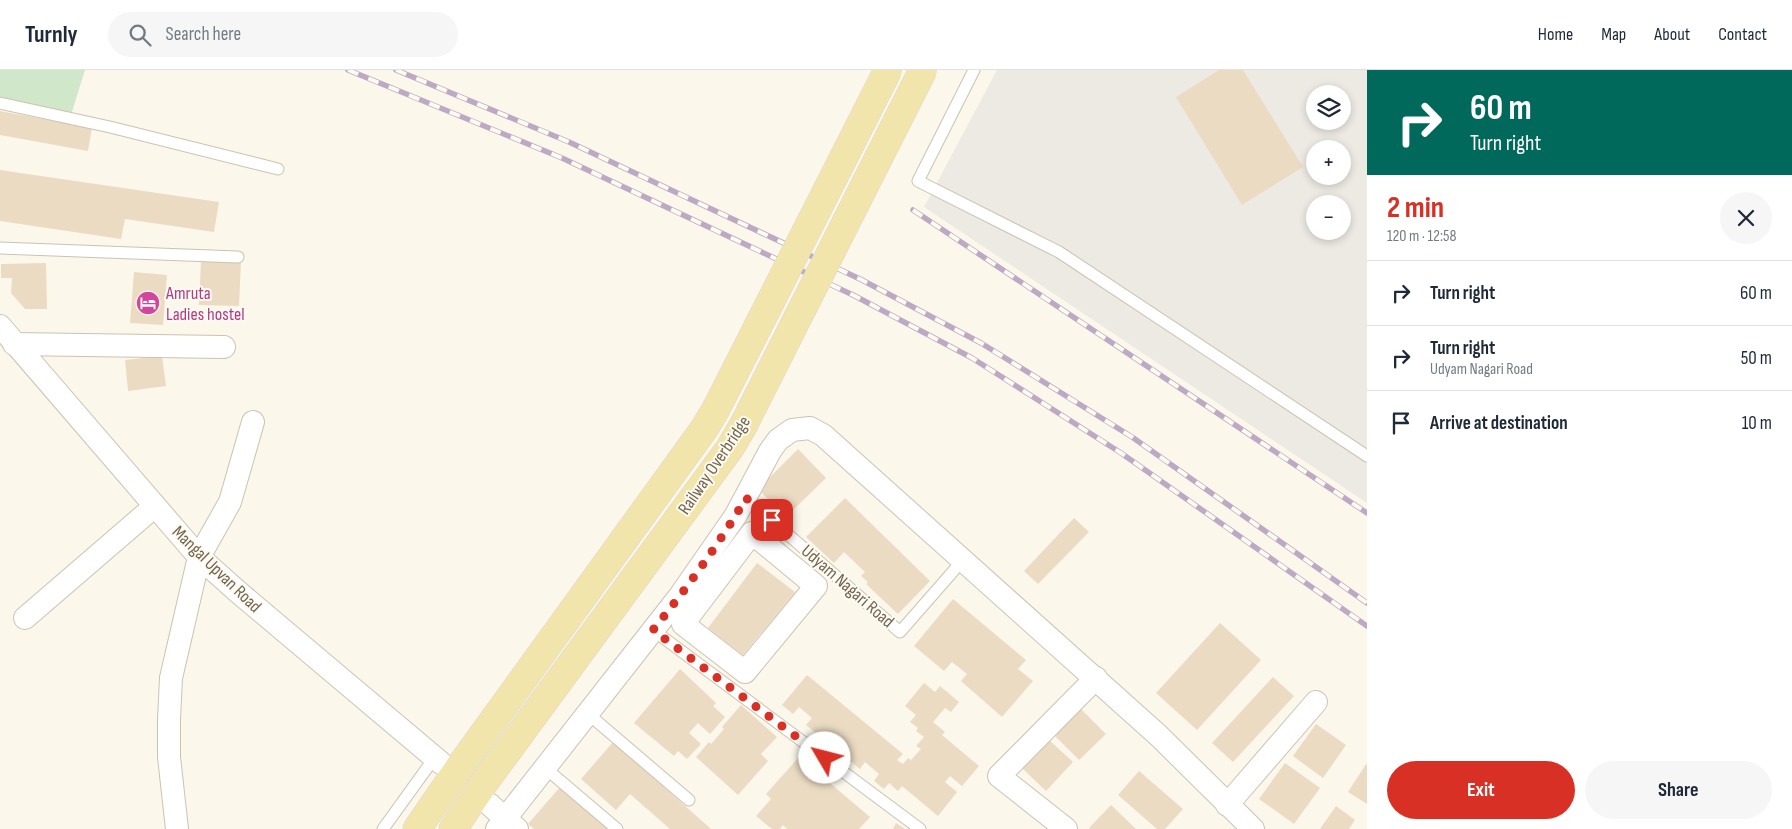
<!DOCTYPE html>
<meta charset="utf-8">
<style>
:root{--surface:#fff;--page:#f6f6f7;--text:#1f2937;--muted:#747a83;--line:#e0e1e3;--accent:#d93025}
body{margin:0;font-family:"Sofia Sans Condensed",sans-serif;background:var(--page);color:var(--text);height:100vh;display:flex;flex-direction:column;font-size:19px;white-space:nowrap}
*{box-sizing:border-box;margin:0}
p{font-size:16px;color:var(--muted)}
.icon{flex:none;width:28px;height:28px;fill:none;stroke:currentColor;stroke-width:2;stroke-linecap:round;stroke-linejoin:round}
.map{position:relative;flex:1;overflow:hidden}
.details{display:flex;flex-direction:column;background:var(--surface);width:425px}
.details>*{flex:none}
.banner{background:#00695c;color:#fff;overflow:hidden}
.buttons{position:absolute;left:1306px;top:15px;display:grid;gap:10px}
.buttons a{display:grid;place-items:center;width:45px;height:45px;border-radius:50%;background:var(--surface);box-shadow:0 2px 8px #0003;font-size:25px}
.pin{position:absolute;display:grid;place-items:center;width:42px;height:42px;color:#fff;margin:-21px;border-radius:10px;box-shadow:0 2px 8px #0006}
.me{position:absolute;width:55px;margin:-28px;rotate:307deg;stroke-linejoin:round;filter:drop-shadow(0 0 4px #0008)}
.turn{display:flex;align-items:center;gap:18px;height:105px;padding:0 20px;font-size:22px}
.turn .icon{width:65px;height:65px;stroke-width:2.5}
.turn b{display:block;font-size:35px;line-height:42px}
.round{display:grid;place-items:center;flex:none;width:52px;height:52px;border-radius:26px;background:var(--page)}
.summary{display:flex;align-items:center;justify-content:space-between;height:85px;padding:0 20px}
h1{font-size:30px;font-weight:700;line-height:38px;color:var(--accent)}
.action{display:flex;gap:10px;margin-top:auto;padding:10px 20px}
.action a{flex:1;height:58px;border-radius:30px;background:var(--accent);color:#fff;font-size:20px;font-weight:700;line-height:58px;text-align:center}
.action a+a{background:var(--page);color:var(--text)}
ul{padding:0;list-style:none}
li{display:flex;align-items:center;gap:15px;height:65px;padding:0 20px;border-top:1px solid var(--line)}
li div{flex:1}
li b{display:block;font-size:19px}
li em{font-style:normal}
header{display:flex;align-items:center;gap:30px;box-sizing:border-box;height:70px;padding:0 25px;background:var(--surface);border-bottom:1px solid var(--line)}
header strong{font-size:24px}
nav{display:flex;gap:28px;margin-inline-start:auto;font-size:18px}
.search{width:350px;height:45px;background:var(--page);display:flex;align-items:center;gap:12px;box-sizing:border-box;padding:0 18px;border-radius:28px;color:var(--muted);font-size:19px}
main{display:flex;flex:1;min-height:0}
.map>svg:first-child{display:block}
.industrial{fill:#ede9e3;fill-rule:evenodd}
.green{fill:#d0e7ca}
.building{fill:#ebdbc3}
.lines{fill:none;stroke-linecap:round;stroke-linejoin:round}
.service-casing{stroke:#ccc2b1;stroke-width:13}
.minor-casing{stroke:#ccc2b1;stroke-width:24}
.primary-casing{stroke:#dbd6d2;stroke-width:29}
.service{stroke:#fff;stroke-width:11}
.minor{stroke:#fff;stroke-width:22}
.primary{stroke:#f2e5ab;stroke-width:28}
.rail-casing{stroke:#bda9c4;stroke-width:5.5}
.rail{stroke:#fdfbf1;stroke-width:4;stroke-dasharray:11;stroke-linecap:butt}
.primary-bridge-casing{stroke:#dbd6d2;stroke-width:29;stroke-linecap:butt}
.primary-bridge{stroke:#f2e5ab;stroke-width:28}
.route{stroke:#d93025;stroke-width:9;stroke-dasharray:0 16.2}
.labels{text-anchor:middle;stroke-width:4;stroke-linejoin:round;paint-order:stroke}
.hotel-label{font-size:18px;fill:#b23c85;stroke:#fdfbf1;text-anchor:start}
.street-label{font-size:18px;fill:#736350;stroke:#fdfbf1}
</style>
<header>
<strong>Turnly</strong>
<div class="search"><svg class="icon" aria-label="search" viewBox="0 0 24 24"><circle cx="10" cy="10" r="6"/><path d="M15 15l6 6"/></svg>Search here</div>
<nav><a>Home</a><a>Map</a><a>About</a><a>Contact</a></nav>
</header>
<main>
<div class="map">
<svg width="1367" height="759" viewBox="0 0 1367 759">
<rect width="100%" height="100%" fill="#fbf8eb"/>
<path class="industrial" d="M997,0H1367V433L924,137ZM1315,24H1342V51H1315ZM1315,79H1342V106H1315ZM1315,134H1342V161H1315Z"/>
<polygon class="green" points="0,0 85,0 70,48 0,31"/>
<g class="building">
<polygon points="1219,0 1243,0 1303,97 1242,135 1176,27"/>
<polygon points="0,41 92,58 88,81 0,65"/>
<polygon points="0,100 219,132 214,162 125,149 121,169 0,151"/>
<polygon points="201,190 241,191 239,236 199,235"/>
<polygon points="46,193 47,239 25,239 11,223 12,208 1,208 1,194"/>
<polygon points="134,202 167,205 163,255 130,253"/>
<polygon points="162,286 166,316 128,321 125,290"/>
<polygon points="798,379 826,408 786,447 758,419"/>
<polygon points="845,428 930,511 898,544 866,514 868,512 861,506 865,502 844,482 834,493 806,467"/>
<polygon points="1074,448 1089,462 1038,514 1024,501"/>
<polygon points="757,493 795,522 743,585 708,558"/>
<polygon points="953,529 1026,590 1018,599 1033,611 1002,647 961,611 967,604 952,592 944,601 914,576"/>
<polygon points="1220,553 1261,590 1197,660 1156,623"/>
<polygon points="680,599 716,633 713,636 725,647 710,664 698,653 689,663 701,674 687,689 678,681 674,686 634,653"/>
<polygon points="807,605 903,684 897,690 903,694 908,688 911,690 921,679 916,676 924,667 916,661 918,658 910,652 916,645 905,636 924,613 935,622 940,616 959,632 951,642 945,638 933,652 945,662 942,665 979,696 962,716 950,706 945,712 957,722 938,746 902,716 898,721 889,713 884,719 874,711 879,704 865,692 860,699 840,683 846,676 831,664 826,671 806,655 812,648 799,637 793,644 782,635"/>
<polygon points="1273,607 1294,626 1233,692 1212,673"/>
<polygon points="741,635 777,667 761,684 768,691 738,725 696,687 709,672 711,674 724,659 722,657"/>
<polygon points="1077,635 1106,664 1079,690 1050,661"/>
<polygon points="1316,654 1346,675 1323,708 1293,686"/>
<polygon points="1048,669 1073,692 1046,721 1021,697"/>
<polygon points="613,672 711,759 670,759 630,724 616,740 581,709"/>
<polygon points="799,687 870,747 859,759 787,759 783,755 780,759 772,759 756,746 771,729 766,724"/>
<polygon points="1285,693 1320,718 1294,754 1259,729"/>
<polygon points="1366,694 1367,695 1367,734 1348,722"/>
<polygon points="1139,701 1183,739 1165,759 1157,759 1118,725"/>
<polygon points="560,717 611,759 534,759 528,754"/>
<polygon points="1111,735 1136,759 1090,759 1089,758"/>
<polygon points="1336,736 1355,750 1349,759 1320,759"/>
<polygon points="896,753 905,759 893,759"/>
</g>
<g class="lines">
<g class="service-casing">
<g id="service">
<polyline points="974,0 918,111 1059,182 1367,386"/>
<polyline points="0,33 110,57 278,99"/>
<polyline points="0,178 238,187"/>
<polyline points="746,428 900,562 963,490"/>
<polyline points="653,560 920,759"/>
<polyline points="587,643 689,730"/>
<polyline points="544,697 617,759"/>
<polyline points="383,759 435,687"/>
</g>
</g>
<g class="minor-casing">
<g id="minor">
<polyline points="0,256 199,487 237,521 441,693"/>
<polyline points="14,274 224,277"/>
<polygon points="752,463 816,516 745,602 683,554"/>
<polyline points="25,548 155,436"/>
<polyline points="489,734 517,759"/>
<polyline points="1227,735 1316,632"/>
<polyline points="177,759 169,687 169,649 171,608 199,487 230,432 253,352"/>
<polyline points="497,759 679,527 736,445 770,381 778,370 792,360 810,358 823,365 1159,666 1253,759"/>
<polyline points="1066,759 999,706 1096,608"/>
</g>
</g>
<g class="primary-casing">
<g id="primary">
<polyline points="417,759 461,695 704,359 716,339"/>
<polyline points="453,759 484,713 730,378 743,356"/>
</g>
</g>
<use href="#service" class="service"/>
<use href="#minor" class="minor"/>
<use href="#primary" class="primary"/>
<g class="rail-casing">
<g id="rail">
<polyline points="348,0 562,88 855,226 972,288 1121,383 1367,556"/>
<polyline points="396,0 569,72 862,210 981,273 1132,367 1367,533"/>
<polyline points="913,140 1367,443"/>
</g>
</g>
<use href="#rail" class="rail"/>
<g class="primary-bridge-casing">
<g id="primary-bridge">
<polyline points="716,339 888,0"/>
<polyline points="743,356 923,0"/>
</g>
</g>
<use href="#primary-bridge" class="primary-bridge"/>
</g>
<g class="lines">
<path class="route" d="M772,450L746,428C719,474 687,518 653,560L825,688"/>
</g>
<defs>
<g id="hotel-disc" transform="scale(1.25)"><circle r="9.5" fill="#d1479c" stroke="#fdfbf1"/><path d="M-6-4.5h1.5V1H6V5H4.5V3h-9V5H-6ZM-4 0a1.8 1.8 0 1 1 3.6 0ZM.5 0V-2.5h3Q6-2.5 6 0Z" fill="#fff"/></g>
</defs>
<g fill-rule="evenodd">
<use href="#hotel-disc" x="148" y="233"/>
</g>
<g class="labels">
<g class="hotel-label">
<text x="166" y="229">Amruta<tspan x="166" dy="21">Ladies hostel</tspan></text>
</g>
<g class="street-label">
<text transform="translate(714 395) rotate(-56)" y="6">Railway Overbridge</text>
<text transform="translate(217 499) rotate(44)" y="6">Mangal Upvan Road</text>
<text transform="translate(848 516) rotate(41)" y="6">Udyam Nagari Road</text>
</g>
</g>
</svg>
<div class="buttons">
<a><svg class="icon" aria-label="layers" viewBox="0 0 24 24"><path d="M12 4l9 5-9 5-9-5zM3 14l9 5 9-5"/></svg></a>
<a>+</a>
<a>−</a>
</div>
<div class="pin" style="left:772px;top:450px;background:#d93025"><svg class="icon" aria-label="arrive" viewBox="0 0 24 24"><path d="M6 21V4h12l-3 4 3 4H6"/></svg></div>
<svg class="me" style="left:825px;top:688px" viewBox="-20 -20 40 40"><circle r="19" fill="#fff"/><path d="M0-13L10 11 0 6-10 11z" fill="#d93025"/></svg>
</div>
<section class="details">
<div class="banner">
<div class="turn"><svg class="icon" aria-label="right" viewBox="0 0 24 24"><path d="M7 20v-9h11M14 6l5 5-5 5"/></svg><div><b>60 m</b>Turn right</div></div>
</div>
<div class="summary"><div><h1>2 min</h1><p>120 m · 12:58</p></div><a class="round"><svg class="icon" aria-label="close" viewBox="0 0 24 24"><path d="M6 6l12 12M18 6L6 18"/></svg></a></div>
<ul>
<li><svg class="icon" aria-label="right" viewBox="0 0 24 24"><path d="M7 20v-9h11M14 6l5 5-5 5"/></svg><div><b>Turn right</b></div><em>60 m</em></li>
<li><svg class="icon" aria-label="right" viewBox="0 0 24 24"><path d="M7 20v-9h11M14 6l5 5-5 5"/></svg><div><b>Turn right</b><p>Udyam Nagari Road</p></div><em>50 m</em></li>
<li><svg class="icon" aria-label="arrive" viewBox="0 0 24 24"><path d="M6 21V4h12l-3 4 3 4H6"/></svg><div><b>Arrive at destination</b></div><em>10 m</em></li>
</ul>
<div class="action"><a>Exit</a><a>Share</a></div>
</section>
</main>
